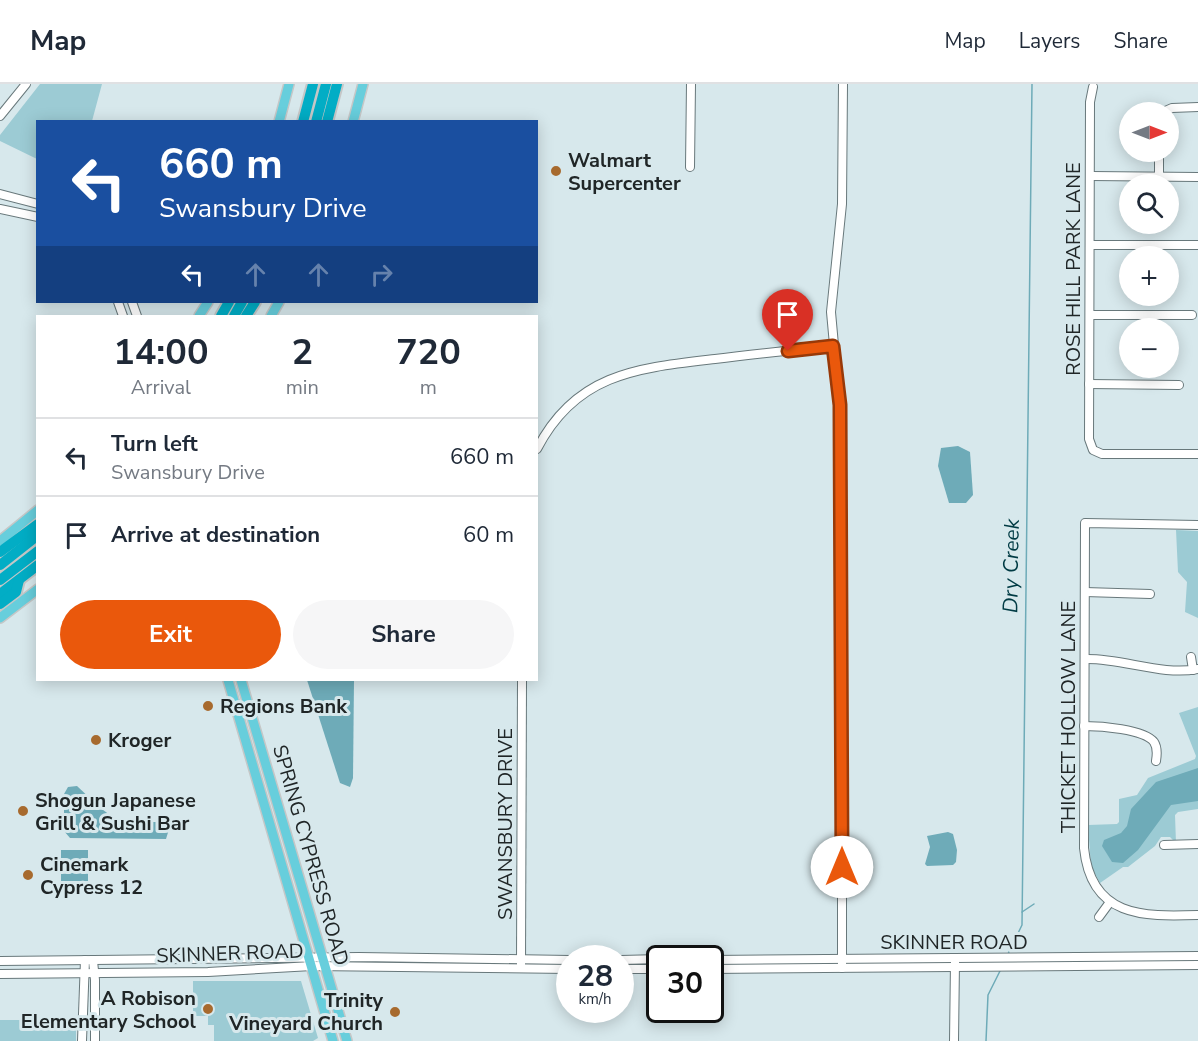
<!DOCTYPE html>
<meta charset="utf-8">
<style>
:root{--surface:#fff;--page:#f6f6f7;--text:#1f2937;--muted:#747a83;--line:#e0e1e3;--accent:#ea580c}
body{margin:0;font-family:"Nunito Sans",sans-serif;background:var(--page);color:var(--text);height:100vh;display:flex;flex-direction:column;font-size:22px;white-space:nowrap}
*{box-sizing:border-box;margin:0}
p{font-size:20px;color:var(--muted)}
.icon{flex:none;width:33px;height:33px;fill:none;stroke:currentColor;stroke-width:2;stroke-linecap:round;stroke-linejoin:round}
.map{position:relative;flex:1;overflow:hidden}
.details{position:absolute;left:36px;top:231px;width:502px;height:366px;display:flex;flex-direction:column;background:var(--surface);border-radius:0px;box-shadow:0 3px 15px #0003}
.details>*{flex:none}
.top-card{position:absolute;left:36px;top:36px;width:502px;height:183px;border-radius:0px;box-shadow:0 3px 15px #0003;background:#1a4fa0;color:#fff;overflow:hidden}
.needle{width:39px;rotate:90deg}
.buttons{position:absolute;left:1119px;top:18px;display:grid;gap:12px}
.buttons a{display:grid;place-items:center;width:60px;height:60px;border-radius:50%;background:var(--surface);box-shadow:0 3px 15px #0003;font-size:30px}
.speed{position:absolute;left:556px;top:861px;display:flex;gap:12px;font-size:30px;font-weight:700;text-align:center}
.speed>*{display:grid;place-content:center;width:78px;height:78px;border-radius:50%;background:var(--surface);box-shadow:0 3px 15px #0003;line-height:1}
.speed small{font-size:15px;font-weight:400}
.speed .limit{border:3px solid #111;border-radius:9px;background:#fff;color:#111}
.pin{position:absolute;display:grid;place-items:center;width:51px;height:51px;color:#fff;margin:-62px -26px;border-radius:50% 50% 50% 0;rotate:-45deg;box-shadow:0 0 6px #0007}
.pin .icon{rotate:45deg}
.me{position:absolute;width:66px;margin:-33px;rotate:0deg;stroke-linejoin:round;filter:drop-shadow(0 0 4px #0008)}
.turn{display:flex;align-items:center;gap:21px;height:126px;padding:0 24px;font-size:27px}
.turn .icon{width:78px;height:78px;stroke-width:2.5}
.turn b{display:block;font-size:42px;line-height:51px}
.lanes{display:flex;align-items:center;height:57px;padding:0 24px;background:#0003;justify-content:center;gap:30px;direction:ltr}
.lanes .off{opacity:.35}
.eta{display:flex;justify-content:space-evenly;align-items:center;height:102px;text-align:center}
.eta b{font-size:36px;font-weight:700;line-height:42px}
.cta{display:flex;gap:12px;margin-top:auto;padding:12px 24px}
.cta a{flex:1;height:69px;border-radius:36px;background:var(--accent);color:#fff;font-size:24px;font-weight:700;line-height:69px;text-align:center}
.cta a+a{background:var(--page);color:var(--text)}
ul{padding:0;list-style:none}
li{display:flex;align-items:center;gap:18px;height:78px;padding:0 24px;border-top:2px solid var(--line)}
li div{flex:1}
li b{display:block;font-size:22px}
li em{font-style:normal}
header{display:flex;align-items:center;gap:36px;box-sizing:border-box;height:84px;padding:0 30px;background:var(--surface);border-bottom:2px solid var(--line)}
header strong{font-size:28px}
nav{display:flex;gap:33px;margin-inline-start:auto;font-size:21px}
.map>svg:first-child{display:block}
.green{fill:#9ccbd4}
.water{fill:#6eabb8}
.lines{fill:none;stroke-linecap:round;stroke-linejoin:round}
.stream{stroke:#6eabb8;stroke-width:1.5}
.minor-casing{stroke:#68787b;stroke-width:10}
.major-casing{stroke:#c5c7c7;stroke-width:12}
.highway-casing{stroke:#c5c7c7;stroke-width:14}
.minor{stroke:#fff;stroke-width:8}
.major{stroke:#67cedc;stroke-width:9}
.highway{stroke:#02adc5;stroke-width:10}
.route-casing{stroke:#983908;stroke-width:15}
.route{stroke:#ea580c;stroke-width:10}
.poi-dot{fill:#a76a2e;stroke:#d7e8ec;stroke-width:2}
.labels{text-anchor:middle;stroke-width:6;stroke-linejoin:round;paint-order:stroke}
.poi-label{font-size:20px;font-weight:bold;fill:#202627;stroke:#d7e8ec;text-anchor:start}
.street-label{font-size:20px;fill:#202627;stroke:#d7e8ec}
.water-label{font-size:21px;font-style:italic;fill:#003b44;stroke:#d7e8ec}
</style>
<header>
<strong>Map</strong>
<nav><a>Map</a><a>Layers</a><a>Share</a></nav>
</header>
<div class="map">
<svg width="1198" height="957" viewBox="0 0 1198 957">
<rect width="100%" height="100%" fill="#d7e8ec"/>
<g class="green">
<polygon points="40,0 102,0 92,37 38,38 37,75 0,57 0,51"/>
<polygon points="1176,446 1198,447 1198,534 1185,528 1187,498 1178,488"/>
<polygon points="1198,623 1198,725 1178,728 1175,731 1176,759 1170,753 1161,753 1155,762 1128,783 1123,783 1100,799 1091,783 1088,741 1117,740 1119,738 1119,715 1137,711 1148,694 1195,675 1196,672 1179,629"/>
<polygon points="193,897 301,897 318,954 313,957 214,957 214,941 208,941 208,932 193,932"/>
<rect x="0" y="936" width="76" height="21"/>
</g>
<g class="water">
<polygon points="958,362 970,368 973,411 966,419 949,419 938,382 941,364"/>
<polygon points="307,596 354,596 353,694 350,703 340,699"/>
<polygon points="1198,684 1198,717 1171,721 1138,766 1123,779 1112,778 1102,762 1104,756 1121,749 1127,742 1131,725 1156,698"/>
<path d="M77,702C115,738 112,738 165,738L170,742L166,755L70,754L64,747V710L68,703Z"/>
<polygon points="948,748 953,750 957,766 956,778 953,781 927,782 925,780 930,763 927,752"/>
<rect x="61" y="766" width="27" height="31"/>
</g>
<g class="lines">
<g class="stream">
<polyline points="1022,828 1034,820"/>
<polyline points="1007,872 1022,841 1032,0"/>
<polyline points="986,957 988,911 1000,887"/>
</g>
<g class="minor-casing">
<g id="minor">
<polyline points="1093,3 1090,18 1089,355 1093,366 1102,370 1198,370"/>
<polyline points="1163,28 1172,24 1198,23"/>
<polyline points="0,32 26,0"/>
<polyline points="690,83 691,0"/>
<polyline points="1091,92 1198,93"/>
<polyline points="1159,93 1159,68"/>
<polyline points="0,110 38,120"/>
<polyline points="0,125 38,133"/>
<polyline points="1090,161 1198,161"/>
<polyline points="118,218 123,232"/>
<polyline points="132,218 137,232"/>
<polyline points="1090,231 1192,231"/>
<polyline points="1089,300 1179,301"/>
<path d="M537,365C576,289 638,284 715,275C754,270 793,266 833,262"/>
<path d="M1198,441L1085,439L1084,764C1091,833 1142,833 1198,831"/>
<polyline points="1085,508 1150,510"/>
<polyline points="1191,573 1193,586"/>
<path d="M1085,575C1123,574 1161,592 1198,585"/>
<path d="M1084,642C1100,642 1144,645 1154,658C1158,664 1157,671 1156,677"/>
<polyline points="1164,761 1198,760"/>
<polyline points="1099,833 1110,818"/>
<polyline points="621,876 660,875"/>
<polyline points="711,876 1198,872"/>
<polyline points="0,877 359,873 570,876"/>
<polyline points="93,877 95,896 95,957"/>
<polyline points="521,881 522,596"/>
<polyline points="842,884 842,349 831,228 842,120 843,0"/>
<polyline points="621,885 660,885"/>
<polyline points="711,885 1198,881"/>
<polyline points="0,890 208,888 312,882 570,885"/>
<polyline points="82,957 85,876"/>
<polyline points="954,957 955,878"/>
</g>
</g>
<g class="major-casing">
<g id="major">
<polyline points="279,38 289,0"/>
<polyline points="353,38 363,0"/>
<polyline points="199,232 208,218"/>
<polyline points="271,232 279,218"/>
<polyline points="0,457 38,426"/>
<polyline points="0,534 38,505"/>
<polyline points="228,596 333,957"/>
<polyline points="241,596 347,957"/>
</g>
</g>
<g class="highway-casing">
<g id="highway">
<polyline points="303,38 313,0"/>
<polyline points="316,38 326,0"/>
<polyline points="327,38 337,0"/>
<polyline points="221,232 229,218"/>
<polyline points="234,232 242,218"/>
<polyline points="246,232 255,218"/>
<polyline points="0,468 38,440"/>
<polyline points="0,481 38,451"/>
<polyline points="0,496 38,467"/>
<polyline points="0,510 38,481"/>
<polyline points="0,520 16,508 19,496"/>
</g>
</g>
<use href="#minor" class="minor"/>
<use href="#major" class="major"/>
<use href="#highway" class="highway"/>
</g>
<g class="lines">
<g class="route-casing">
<polyline id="route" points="788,267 833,262 840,321 842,783"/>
</g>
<use href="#route" class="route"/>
</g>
<g class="poi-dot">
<circle cx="556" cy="87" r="6"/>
<circle cx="208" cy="622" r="6"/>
<circle cx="96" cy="656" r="6"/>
<circle cx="23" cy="727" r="6"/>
<circle cx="28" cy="791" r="6"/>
<circle cx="208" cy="925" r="6"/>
<circle cx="395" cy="928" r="6"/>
</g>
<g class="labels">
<g class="poi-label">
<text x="568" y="83">Walmart<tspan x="568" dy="23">Supercenter</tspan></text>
<text x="220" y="629">Regions Bank</text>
<text x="108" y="663">Kroger</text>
<text x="35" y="723">Shogun Japanese<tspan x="35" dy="23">Grill &amp; Sushi Bar</tspan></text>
<text x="40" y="787">Cinemark<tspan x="40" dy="23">Cypress 12</tspan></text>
<text x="196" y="921" text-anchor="end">A Robison<tspan x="196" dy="23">Elementary School</tspan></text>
<text x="383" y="923" text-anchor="end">Trinity<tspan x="383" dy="23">Vineyard Church</tspan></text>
</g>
<g class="street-label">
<text transform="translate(1073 185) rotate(-90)" y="7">ROSE HILL PARK LANE</text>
<text transform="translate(1068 633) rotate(-90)" y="7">THICKET HOLLOW LANE</text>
<text transform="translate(505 740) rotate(-90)" y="7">SWANSBURY DRIVE</text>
<text transform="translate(311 771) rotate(74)" y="7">SPRING CYPRESS ROAD</text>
<text x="954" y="865">SKINNER ROAD</text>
<text transform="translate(230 869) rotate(-2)" y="7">SKINNER ROAD</text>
</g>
<g class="water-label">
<text transform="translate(1011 482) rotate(-89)" y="7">Dry Creek</text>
</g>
</g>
</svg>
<div class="buttons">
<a><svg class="needle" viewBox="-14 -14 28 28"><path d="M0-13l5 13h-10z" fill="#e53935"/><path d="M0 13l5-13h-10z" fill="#747a83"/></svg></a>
<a><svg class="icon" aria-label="search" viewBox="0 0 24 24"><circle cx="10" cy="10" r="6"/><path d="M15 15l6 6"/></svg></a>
<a>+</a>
<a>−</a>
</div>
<div class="speed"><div>28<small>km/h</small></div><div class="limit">30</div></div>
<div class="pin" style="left:788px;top:267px;background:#d93025"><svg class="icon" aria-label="arrive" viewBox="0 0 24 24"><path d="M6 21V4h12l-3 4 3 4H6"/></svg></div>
<svg class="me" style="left:842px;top:783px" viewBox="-20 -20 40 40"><circle r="19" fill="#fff"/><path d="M0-13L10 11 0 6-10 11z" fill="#ea580c"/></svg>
<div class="top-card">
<div class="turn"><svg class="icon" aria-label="left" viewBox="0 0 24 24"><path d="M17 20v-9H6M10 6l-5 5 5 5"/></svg><div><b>660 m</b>Swansbury Drive</div></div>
<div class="lanes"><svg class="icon" aria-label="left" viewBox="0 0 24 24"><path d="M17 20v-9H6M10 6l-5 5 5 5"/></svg><svg class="icon off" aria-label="ahead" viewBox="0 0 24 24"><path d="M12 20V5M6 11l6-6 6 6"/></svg><svg class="icon off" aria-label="ahead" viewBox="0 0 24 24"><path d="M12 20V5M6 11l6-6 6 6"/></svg><svg class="icon off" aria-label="right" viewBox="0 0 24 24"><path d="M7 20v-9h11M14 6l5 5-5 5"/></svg></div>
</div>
<section class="details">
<div class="eta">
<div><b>14:00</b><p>Arrival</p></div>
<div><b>2</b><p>min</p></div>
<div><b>720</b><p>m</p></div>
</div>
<ul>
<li><svg class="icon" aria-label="left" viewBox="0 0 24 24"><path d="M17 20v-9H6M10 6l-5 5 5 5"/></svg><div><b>Turn left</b><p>Swansbury Drive</p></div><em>660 m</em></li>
<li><svg class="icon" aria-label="arrive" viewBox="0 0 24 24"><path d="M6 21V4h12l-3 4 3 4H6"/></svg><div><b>Arrive at destination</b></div><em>60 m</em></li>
</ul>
<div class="cta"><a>Exit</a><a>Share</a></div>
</section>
</div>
